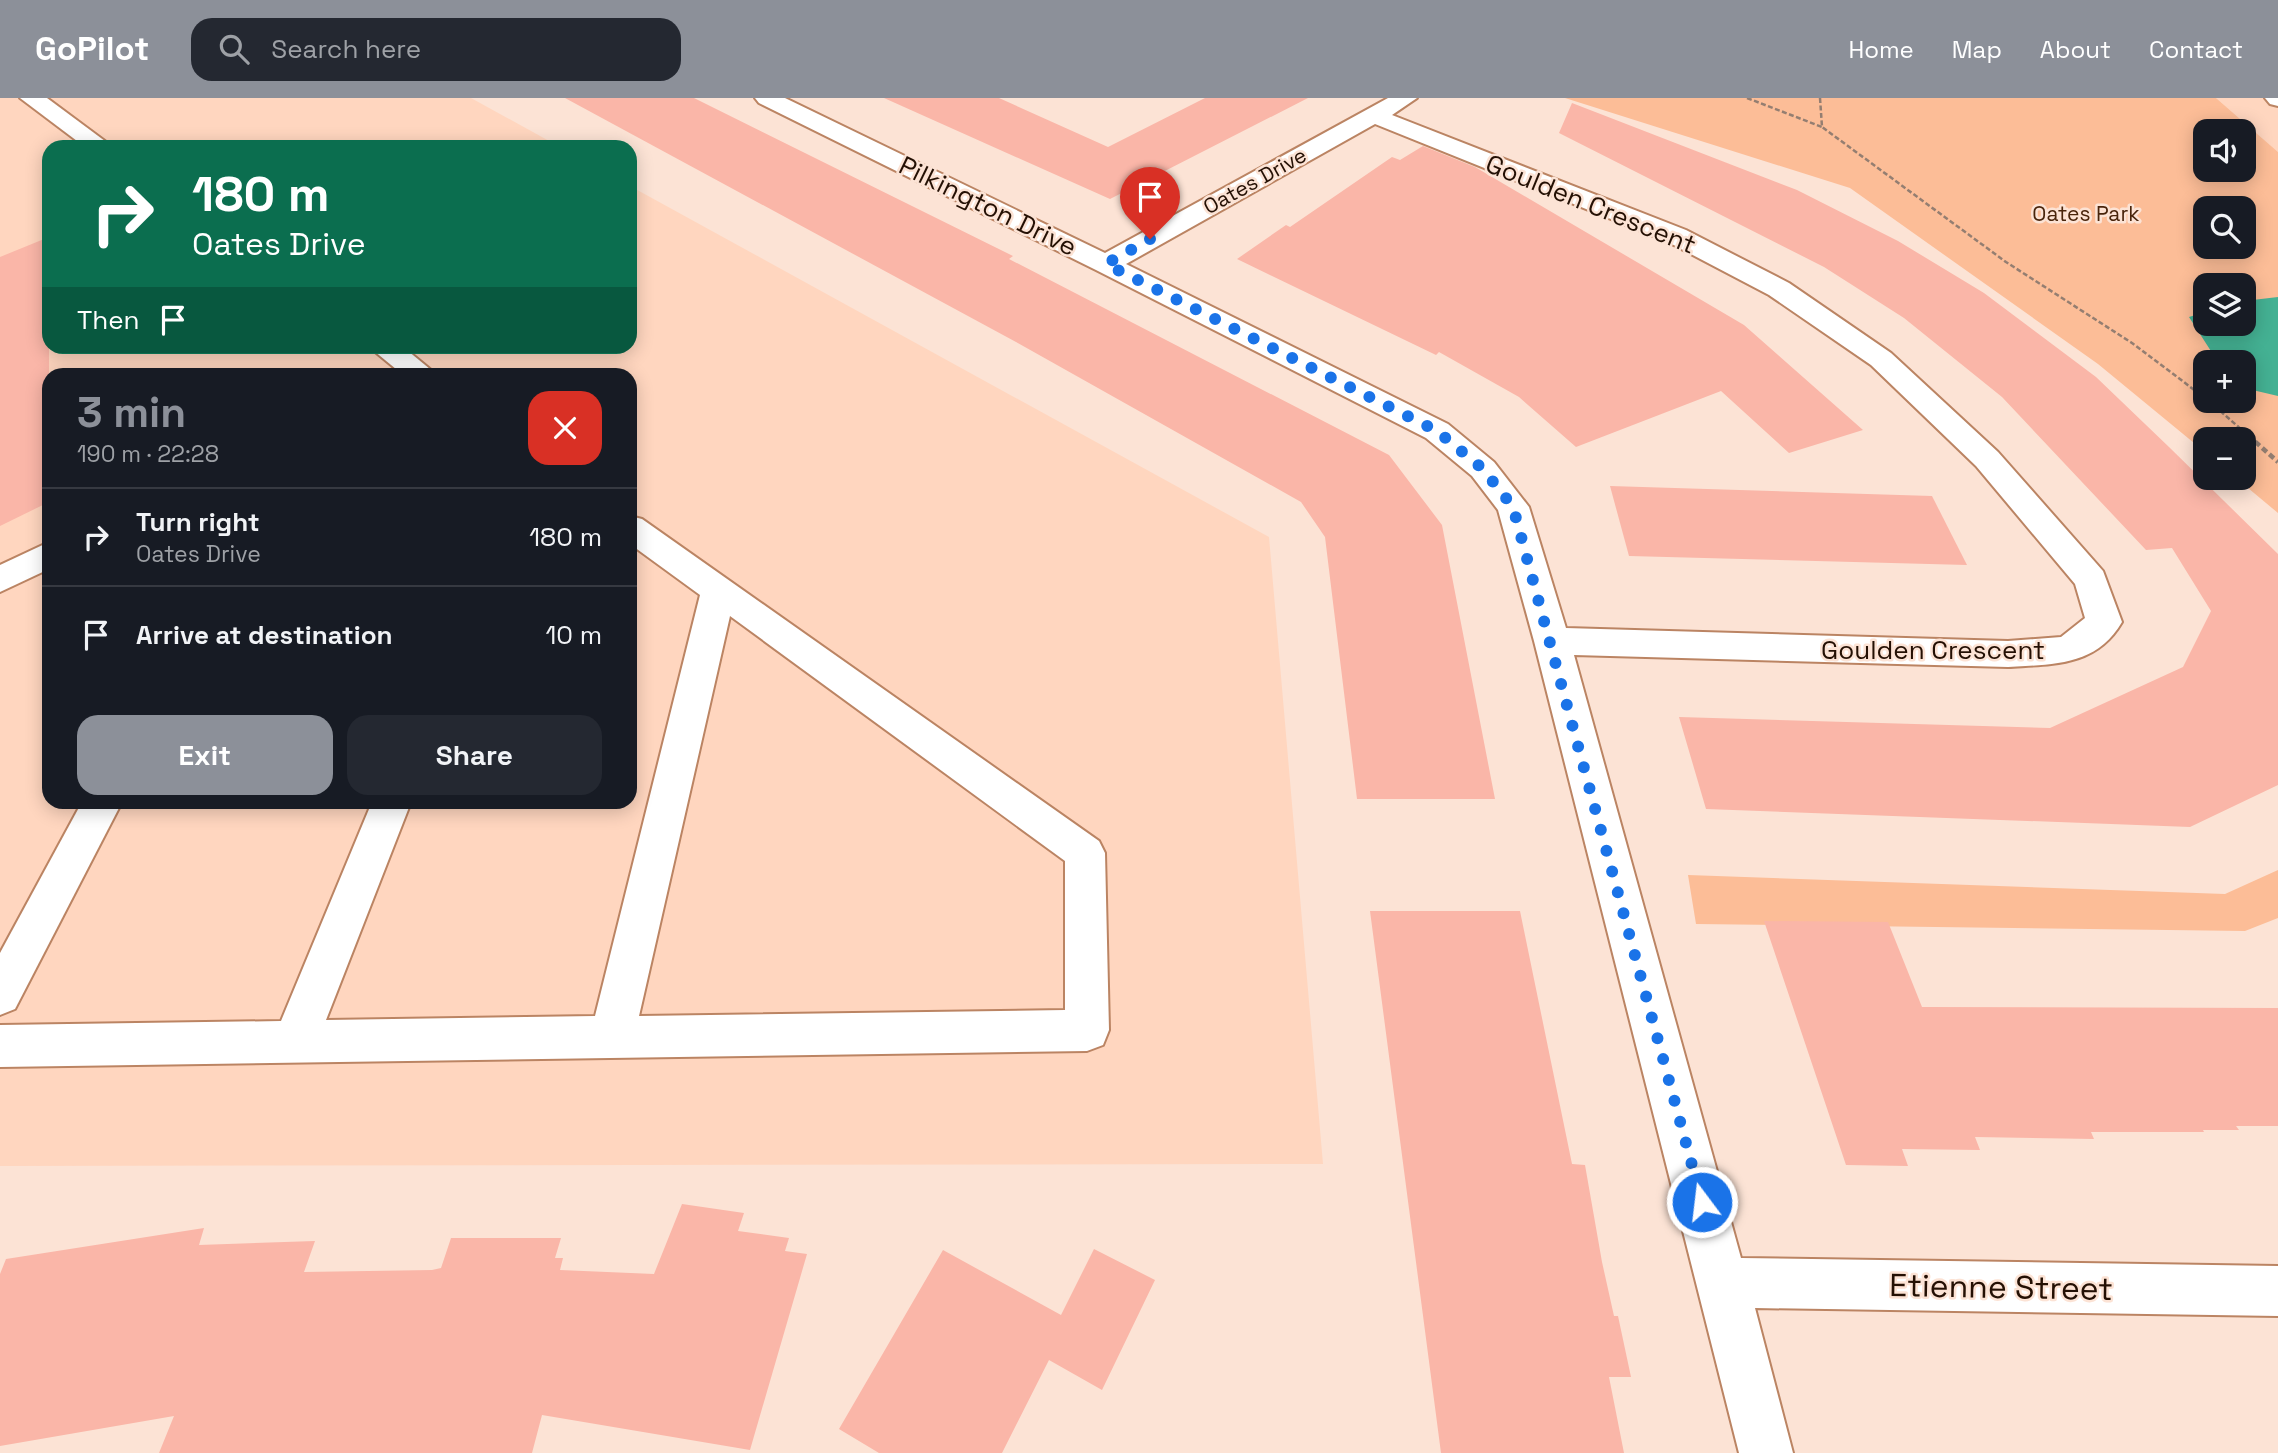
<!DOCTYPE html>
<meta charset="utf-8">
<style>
:root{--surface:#171b24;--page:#242831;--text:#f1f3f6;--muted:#9ea1a6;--line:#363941;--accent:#8c9099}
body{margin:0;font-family:"Space Grotesk",sans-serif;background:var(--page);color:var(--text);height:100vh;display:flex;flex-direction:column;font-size:26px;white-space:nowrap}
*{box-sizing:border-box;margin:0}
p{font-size:23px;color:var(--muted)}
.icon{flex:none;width:38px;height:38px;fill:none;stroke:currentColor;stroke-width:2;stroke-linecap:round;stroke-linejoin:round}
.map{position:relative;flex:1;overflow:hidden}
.details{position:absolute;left:42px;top:270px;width:595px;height:441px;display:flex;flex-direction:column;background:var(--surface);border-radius:21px;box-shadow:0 4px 18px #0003}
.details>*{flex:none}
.hud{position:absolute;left:42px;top:42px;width:595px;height:214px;border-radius:21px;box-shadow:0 4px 18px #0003;background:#0b6e4f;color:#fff;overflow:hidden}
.fabs{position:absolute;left:2193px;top:21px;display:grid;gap:14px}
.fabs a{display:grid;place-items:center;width:63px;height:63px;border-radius:14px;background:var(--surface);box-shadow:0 4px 18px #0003;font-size:35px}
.pin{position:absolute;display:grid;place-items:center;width:60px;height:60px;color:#fff;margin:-72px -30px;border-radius:50% 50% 50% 0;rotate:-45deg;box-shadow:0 0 7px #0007}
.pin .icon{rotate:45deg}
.me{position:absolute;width:77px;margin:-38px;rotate:345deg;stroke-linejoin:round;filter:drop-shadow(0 0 5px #0008)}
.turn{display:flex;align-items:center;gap:24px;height:147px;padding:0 35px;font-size:32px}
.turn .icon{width:91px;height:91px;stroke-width:2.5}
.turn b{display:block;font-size:49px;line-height:60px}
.then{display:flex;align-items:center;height:66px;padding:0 35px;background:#0003;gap:14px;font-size:26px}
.round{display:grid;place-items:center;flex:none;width:74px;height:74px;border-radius:21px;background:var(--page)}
.headline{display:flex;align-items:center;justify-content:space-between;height:119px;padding:0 35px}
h1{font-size:42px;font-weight:700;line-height:52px;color:var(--accent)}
.action{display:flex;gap:14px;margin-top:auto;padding:14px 35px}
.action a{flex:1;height:80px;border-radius:21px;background:var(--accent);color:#fff;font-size:28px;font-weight:700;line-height:80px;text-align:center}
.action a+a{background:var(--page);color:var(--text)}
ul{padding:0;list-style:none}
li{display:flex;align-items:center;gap:21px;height:98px;padding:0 35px;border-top:2px solid var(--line)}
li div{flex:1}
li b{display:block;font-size:26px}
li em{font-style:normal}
header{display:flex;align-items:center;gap:42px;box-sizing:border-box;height:98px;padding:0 35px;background:var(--accent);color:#fff}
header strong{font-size:33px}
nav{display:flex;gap:38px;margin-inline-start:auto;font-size:24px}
.search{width:490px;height:63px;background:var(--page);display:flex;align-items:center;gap:18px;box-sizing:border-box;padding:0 24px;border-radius:21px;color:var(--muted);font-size:26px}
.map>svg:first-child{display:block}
.built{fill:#ffd6bf;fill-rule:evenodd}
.green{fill:#fcbd97;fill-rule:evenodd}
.water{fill:#44b193}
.building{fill:#fab6a8}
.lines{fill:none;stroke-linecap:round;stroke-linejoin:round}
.minor-casing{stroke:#bb8463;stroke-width:4}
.path-far1{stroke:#947e71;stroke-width:2.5;stroke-dasharray:5 2.5;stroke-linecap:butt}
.path{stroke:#947e71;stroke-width:4.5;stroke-dasharray:6 3.5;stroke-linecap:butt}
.minor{fill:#fff;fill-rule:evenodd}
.route{stroke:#1a73e8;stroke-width:12;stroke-dasharray:0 21.6}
.labels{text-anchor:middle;stroke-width:5;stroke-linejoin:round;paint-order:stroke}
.far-street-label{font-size:21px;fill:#241004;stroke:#fce3d5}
.far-park-label{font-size:21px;fill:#49240b;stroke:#fce3d5}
.street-label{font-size:26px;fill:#241004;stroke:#fce3d5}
.near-street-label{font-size:32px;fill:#241004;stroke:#fce3d5}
</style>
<header>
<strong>GoPilot</strong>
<div class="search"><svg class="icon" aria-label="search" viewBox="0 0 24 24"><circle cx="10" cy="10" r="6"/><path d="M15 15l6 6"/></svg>Search here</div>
<nav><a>Home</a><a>Map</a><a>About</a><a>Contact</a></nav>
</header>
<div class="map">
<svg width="2278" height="1355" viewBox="0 0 2278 1355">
<rect width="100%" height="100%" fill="#fce3d5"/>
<g class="built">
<path d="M0,0H471L560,49H49V248H630V88L1269,439L1323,1066L0,1068ZM49,276H630V704H49Z"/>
<polygon points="2216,0 2278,0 2278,54"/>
</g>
<g class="green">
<path d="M1565,0H2216L2278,54V415L2236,380H2244V341H2205V354L2098,266L1850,90ZM2205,33H2244V72H2205ZM2205,110H2244V149H2205ZM2205,187H2244V226H2205ZM2205,264H2244V303H2205Z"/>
<polygon points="2278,772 2278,820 2245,833 1696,826 1688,777 2225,796"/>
</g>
<polygon class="water" points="2278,199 2278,298 2244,290 2244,264 2218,264 2189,219 2205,214 2205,226 2244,226 2244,203"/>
<g class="building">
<polygon points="565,0 694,0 1013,158 1009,161 1389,357 1442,427 1495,701 1357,701 1325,439 1301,404 1016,244"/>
<polygon points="884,0 999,0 1108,49 1205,0 1308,0 1110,101"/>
<polygon points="1572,5 1797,92 1898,143 1984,195 2096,279 2169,349 2278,456 2278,687 2190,729 1706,711 1679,619 2050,630 2183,569 2211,513 2172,450 2146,452 2002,299 1904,220 1824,169 1559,35"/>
<polygon points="1423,48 1475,69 1744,227 1863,332 1789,355 1721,293 1576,349 1519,299 1439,254 1436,257 1237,161 1286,127 1290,129 1392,59 1400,62"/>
<polygon points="49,139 49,404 0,428 0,159"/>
<polygon points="1610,388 1932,398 1967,467 1629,458"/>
<polygon points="1370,813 1520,813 1572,1066 1585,1067 1602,1164 1614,1218 1618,1218 1631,1279 1609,1279 1624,1355 1441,1355"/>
<polygon points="1764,823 1888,824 1922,909 2278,910 2278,1028 2236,1028 2239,1032 2203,1032 2204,1034 2091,1034 2094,1041 1975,1039 1980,1052 1902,1051 1908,1068 1846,1067"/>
<polygon points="682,1106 744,1115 738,1133 789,1140 785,1153 807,1156 750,1352 542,1317 532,1355 159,1355 174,1318 0,1348 0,1176 6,1161 204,1130 199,1147 315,1143 304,1174 432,1172 441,1170 451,1140 561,1140 555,1160 563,1160 560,1172 654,1176"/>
<polygon points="1094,1151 1155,1182 1102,1292 1049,1262 1002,1355 879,1355 839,1331 943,1152 1061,1217"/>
</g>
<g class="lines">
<g class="minor-casing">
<g id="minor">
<polygon points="20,0 47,0 113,49 85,49"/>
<path d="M755,0H785L1105,155L1388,0H1417L1392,17L1686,132L1789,185L1891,255L1998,354L2103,473L2122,524C2096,569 2052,566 2008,569L1574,557L1741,1160L2278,1168V1218L1755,1210L1793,1355H1739L1534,543L1498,412L1472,378L1426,340L1096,172L759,5ZM1375,26L1668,144L1769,197L1871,267L1976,368L2075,486L2085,520L2061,539L2008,543L1566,530L1529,409L1494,364L1448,326L1126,166Z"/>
<polygon points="2265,0 2278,0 2278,8 2270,6"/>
<polygon points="368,248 402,248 436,276 402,276"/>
<path d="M630,418L642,421L1099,743L1105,755L1109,932L1103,947L1087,953L0,969V927L281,923L372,704H411L326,922L595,918L700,497L630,446ZM730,518L1065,763V912L639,918Z"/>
<polygon points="49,444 49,471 0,494 0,467"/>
<polygon points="82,704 122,704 15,911 0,917 0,855"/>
</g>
</g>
<g class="path-far1">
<polyline points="1747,0 1822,29"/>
<polyline points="1820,0 1822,29 2006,164 2132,245 2205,300"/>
<polyline points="2209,303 2243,333"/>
</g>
<polyline class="path" points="2241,331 2278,364"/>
<use href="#minor" class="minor"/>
</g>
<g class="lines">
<polyline class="route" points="1150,141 1106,166 1437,333 1483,371 1513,409 1702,1104"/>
</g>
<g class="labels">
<g class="far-street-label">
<text transform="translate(1255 83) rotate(-29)" y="7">Oates Drive</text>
</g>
<g class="far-park-label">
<text x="2086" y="123">Oates Park</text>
</g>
<g class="street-label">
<text transform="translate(1591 106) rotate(22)" y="9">Goulden Crescent</text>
<text transform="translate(988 108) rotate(26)" y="9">Pilkington Drive</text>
<text x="1933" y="561">Goulden Crescent</text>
</g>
<g class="near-street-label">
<text transform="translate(2001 1189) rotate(1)" y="11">Etienne Street</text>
</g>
</g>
</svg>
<div class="fabs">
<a><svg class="icon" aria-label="sound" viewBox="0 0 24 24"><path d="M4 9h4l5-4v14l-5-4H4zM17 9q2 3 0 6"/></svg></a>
<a><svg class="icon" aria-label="search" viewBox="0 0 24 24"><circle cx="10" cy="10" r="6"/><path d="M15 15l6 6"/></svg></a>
<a><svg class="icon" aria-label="layers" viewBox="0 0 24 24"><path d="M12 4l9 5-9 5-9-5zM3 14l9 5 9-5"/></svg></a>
<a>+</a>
<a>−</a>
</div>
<div class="pin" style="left:1150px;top:141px;background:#d93025"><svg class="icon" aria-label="arrive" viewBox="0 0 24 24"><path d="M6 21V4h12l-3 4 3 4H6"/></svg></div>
<svg class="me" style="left:1702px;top:1104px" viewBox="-20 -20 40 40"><circle r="17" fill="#1a73e8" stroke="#fff" stroke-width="3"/><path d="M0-11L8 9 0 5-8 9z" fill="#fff"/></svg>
<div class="hud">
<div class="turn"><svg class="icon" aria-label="right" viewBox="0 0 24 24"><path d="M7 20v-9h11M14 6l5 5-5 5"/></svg><div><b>180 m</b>Oates Drive</div></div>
<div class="then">Then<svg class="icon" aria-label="arrive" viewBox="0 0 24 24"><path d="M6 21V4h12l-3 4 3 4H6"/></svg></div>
</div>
<section class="details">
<div class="headline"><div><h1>3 min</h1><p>190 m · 22:28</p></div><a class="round" style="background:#d93025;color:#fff"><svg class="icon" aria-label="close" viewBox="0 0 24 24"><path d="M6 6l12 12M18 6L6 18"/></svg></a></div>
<ul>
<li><svg class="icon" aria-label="right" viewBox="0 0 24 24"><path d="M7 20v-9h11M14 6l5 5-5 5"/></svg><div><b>Turn right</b><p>Oates Drive</p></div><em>180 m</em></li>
<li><svg class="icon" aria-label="arrive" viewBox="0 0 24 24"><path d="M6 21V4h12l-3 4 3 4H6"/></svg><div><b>Arrive at destination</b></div><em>10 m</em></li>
</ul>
<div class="action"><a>Exit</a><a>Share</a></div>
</section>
</div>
